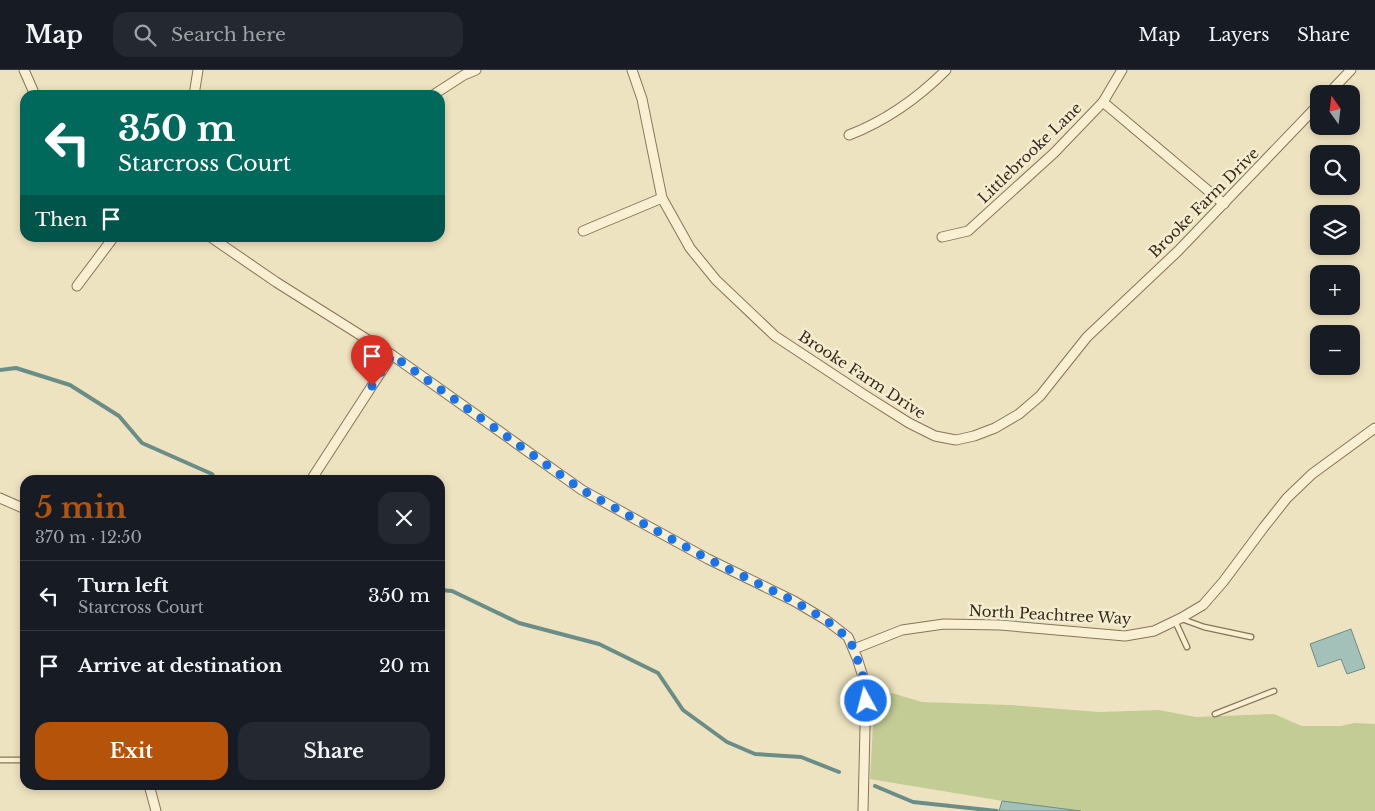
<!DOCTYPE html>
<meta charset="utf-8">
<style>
:root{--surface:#171b24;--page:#242831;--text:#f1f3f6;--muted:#9ea1a6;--line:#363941;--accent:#b45309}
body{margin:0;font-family:"Libre Baskerville",serif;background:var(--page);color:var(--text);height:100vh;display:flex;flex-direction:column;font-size:19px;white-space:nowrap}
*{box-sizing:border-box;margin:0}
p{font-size:16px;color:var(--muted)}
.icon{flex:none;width:28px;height:28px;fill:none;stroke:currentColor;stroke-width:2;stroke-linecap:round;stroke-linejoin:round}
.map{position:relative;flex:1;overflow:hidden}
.sheet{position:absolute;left:20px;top:405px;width:425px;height:315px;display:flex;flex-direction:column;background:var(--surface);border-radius:15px;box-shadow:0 2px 8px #0003}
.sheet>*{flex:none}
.hud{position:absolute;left:20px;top:20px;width:425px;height:152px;border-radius:15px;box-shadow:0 2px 8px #0003;background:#00695c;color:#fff;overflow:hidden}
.needle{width:32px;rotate:346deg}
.tools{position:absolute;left:1310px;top:15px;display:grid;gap:10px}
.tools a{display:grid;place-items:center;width:50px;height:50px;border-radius:10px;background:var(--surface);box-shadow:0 2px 8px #0003;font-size:25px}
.pin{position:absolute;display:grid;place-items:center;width:42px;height:42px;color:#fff;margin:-51px -21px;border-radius:50% 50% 50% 0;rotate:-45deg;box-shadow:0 0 5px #0007}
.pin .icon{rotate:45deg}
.me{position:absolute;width:55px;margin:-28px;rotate:353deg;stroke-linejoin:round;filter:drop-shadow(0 0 4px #0008)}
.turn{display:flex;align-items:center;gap:18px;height:105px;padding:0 15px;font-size:22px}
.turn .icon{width:65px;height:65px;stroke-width:2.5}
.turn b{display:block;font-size:35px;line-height:42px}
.then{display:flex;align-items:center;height:48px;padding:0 15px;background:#0003;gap:10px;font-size:19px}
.round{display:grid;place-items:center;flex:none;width:52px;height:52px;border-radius:15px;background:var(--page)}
.head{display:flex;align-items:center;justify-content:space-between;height:85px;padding:0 15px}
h1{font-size:30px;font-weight:700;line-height:38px;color:var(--accent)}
.primary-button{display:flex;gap:10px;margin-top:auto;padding:10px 15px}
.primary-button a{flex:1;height:58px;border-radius:15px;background:var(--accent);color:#fff;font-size:20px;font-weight:700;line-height:58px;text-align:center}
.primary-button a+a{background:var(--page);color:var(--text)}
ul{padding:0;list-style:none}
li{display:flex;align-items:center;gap:15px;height:70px;padding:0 15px;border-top:1px solid var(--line)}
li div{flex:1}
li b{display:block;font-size:19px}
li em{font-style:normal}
header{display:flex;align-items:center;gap:30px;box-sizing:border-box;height:70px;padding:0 25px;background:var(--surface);border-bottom:1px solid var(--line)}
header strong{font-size:24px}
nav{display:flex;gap:28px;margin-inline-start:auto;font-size:18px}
.search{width:350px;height:45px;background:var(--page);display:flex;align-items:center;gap:12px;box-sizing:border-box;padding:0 18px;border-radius:15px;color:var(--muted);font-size:19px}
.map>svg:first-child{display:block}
.green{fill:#c2cc94}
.water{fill:#a3c0b9;stroke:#6a8e87}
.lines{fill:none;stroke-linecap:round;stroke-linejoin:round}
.stream{stroke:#6a8e87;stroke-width:4}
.service-casing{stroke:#877458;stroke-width:7}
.minor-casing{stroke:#877458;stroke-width:11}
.service{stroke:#f9f0d3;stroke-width:4.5}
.minor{stroke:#f9f0d3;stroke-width:9}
.route{stroke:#1a73e8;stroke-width:9;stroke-dasharray:0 16.2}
.labels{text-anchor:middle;stroke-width:5;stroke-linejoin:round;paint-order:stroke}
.street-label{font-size:15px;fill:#362a1c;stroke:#f5edcf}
</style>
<header>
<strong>Map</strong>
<div class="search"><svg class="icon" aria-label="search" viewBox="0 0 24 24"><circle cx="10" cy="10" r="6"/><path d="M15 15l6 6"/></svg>Search here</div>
<nav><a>Map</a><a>Layers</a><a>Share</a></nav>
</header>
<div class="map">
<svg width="1375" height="741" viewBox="0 0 1375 741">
<rect width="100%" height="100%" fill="#eee3c0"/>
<polygon class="green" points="875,618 922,632 1011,635 1099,642 1159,640 1196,647 1274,644 1302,656 1341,656 1354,653 1375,654 1375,741 1081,741 1046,738 870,709"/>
<g class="water">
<polygon points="1351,559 1365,598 1347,604 1341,589 1318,597 1310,574"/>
<polygon points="1002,731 1081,741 999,741"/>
</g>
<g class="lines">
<g class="stream">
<polyline points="0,300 16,298 70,315 119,346 142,373 212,404 216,410"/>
<polyline points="440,520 452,521 519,553 599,574 658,603 683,640 727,672 755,684 801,687 839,702"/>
<polyline points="875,716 913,732 997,741"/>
</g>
<g class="service-casing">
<g id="service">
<polyline points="1182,549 1204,557 1251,567"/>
<polyline points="1175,551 1187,577"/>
<polyline points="1215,644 1274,621"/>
<polyline points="0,690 25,690"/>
</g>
</g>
<g class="minor-casing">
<g id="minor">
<polyline points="24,0 35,25"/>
<polyline points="632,0 642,29 662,128 690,178 716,210 775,266 863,324 909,353 935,366 956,370 974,366 995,358 1019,344 1040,326 1087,267 1178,181 1319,34"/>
<polyline points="1328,24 1351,0"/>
<polyline points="194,25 198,0"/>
<polyline points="433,25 464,5 476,0"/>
<polyline points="1103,32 1224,134"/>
<path d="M849,65C885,51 918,28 946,0"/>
<polyline points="583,161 662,128"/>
<polyline points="942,167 968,161 1054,83 1103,32 1122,0"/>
<polyline points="212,168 276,212 392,285 582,420 708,489 794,531 826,550 848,567 857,588 866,616 863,741"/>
<polyline points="77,216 113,168"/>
<polyline points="311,410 392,285"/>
<polyline points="0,428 25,439"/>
<polyline points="854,579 902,560 944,554 1000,555 1125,566 1154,561 1181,548 1203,535 1223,512 1264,457 1287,428 1312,404 1375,358"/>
<polyline points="149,715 156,741"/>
</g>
</g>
<use href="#service" class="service"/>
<use href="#minor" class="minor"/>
</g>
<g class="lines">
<polyline class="route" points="372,316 392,285 582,420 708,489 794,531 826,550 848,568 854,579 866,616 866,631"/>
</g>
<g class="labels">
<g class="street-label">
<text transform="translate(1030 83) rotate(-44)" y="5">Littlebrooke Lane</text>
<text transform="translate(1204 133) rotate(-45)" y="5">Brooke Farm Drive</text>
<text transform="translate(862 305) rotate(33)" y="5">Brooke Farm Drive</text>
<text transform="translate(1050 545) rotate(3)" y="5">North Peachtree Way</text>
</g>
</g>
</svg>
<div class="tools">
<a><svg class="needle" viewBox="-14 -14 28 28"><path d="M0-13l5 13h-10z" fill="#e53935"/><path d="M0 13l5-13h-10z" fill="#9ea1a6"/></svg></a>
<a><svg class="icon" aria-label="search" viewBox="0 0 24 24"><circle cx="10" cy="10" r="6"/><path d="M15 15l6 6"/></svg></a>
<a><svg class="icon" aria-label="layers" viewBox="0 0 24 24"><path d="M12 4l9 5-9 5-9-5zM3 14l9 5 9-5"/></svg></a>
<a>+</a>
<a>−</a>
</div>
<div class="pin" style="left:372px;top:316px;background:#d93025"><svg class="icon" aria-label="arrive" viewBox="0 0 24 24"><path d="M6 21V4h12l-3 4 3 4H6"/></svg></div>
<svg class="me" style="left:866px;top:631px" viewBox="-20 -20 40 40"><circle r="17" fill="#1a73e8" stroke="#fff" stroke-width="3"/><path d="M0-11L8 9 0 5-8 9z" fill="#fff"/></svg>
<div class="hud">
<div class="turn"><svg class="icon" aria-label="left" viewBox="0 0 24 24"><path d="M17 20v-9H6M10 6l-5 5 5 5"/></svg><div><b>350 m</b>Starcross Court</div></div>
<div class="then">Then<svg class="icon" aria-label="arrive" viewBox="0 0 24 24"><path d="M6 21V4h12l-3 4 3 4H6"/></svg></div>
</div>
<section class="sheet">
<div class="head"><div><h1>5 min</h1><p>370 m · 12:50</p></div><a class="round"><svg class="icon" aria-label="close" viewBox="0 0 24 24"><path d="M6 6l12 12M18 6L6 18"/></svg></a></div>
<ul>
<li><svg class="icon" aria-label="left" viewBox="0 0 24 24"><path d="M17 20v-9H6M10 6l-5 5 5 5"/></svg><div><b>Turn left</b><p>Starcross Court</p></div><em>350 m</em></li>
<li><svg class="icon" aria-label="arrive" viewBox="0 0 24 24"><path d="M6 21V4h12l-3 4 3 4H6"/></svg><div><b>Arrive at destination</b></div><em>20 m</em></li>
</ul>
<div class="primary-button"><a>Exit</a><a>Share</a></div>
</section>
</div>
